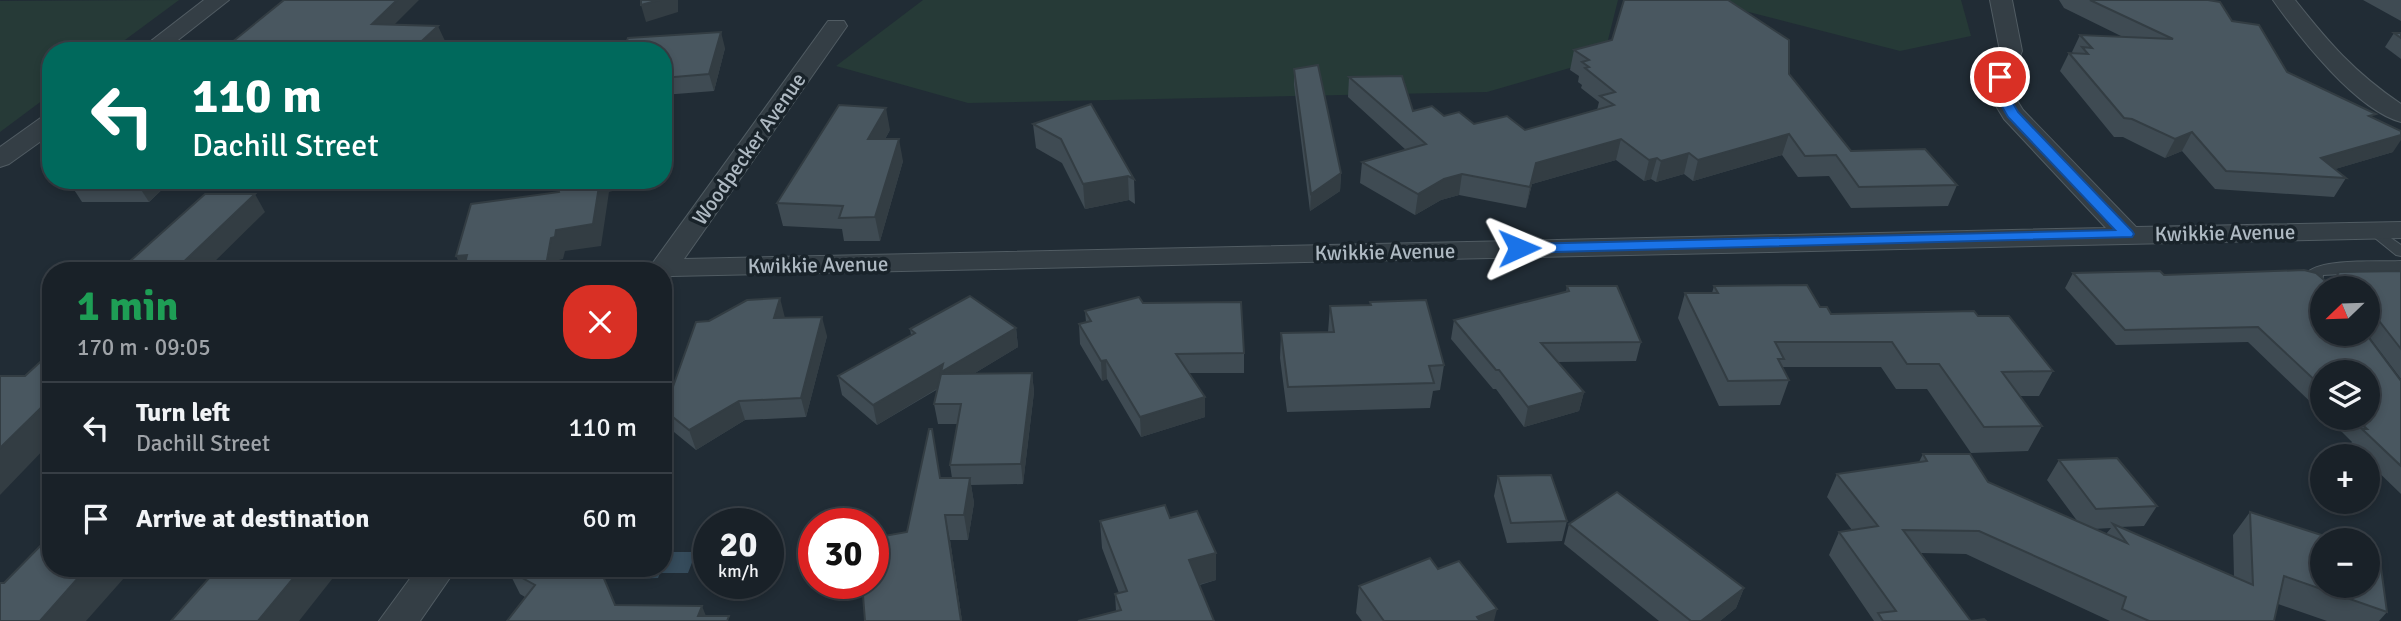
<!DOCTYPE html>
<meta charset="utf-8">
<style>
:root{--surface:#192128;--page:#262e34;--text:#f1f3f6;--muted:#9fa3a8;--line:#373e45}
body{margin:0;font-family:Signika,sans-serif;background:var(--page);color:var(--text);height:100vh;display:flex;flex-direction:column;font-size:26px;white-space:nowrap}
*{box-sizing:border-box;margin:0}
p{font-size:23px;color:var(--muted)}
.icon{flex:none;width:38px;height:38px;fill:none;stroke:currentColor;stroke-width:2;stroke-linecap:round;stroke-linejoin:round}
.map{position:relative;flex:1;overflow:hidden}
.side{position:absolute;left:42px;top:262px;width:630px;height:315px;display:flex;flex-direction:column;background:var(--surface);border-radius:28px;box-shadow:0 4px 10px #0003,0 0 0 2px var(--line)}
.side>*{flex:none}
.top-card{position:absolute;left:42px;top:42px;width:630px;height:147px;border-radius:28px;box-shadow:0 4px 10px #0003,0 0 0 2px var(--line);background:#00695c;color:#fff;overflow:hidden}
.needle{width:46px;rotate:247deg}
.tools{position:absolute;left:2310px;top:276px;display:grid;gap:14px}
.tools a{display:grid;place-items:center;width:70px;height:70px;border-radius:50%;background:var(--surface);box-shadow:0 4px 10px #0003,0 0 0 2px var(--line);font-size:35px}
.speed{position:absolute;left:693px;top:508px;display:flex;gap:14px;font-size:35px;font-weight:700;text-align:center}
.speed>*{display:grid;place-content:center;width:91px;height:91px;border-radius:50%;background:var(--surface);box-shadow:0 4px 10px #0003,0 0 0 2px var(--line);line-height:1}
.speed small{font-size:18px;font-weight:400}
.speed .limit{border:10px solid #d22;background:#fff;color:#111}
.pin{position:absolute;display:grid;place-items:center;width:60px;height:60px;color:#fff;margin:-30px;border:4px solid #fff;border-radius:50%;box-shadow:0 2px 7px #0007}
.me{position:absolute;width:77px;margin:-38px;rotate:89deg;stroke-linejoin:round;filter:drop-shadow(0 0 5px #0008)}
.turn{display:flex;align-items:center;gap:24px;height:147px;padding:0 35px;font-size:32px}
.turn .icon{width:91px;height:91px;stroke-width:2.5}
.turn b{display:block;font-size:49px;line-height:60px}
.round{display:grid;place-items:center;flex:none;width:74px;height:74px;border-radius:28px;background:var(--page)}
.head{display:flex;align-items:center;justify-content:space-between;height:119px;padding:0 35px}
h1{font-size:42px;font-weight:700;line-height:52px;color:#1e9e55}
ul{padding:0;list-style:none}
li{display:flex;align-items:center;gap:21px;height:91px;padding:0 35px;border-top:2px solid var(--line)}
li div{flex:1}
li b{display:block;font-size:26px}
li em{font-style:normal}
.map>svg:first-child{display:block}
.green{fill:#263a37}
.water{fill:#354b5b}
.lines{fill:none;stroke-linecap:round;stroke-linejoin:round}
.service-casing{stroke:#515c63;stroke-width:2}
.minor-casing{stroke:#515c63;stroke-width:2}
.service{fill:#343e45;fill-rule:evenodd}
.minor{fill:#343e45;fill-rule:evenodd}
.wall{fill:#3f4b53;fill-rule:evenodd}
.shaded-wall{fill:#333d43}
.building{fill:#495760;stroke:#333d43;stroke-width:2}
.route{fill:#1a73e8;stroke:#114b97;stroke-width:2}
.labels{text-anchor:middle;stroke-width:7;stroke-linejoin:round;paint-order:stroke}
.street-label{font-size:21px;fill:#aeb9c2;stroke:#19232a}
</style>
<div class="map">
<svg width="2401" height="621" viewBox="0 0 2401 621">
<rect width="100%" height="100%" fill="#212c35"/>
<g class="green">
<polygon points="179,0 110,51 51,51 51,94 0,132 0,1"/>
<polygon points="923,0 1618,0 1608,40 1625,52 1487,92 968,103 836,66"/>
<polygon points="1702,0 1961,0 1971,36 1900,51"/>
</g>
<polygon class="water" points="663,552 696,552 688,573 660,573 658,578 630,579 634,569 663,569"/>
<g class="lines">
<g class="service-casing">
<g id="service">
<polygon points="2375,227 2401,245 2401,256 2396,255 2370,234 2368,231"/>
<path d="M2401,261V271L2323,275L2322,283L2327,289H2322V298L2317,296L2306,283L2308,272C2323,258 2380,262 2401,261Z"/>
</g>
</g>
<g class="minor-casing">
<g id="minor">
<polygon points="204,0 229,0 164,51 138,51"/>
<polygon points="1990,0 2012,0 2022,51 2012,77 2011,91 2023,110 2136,227 2401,222 2401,238 672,276 663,279 663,271 647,271 828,21 844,21 847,26 684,259 2106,228 2004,119 1987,91 1988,77 2000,51"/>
<path d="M2273,0H2295C2330,44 2354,72 2401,104V122C2357,111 2299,37 2273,0Z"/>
<polygon points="51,115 51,134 9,164 0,167 0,147 42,117"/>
<polygon points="417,569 456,569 420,621 379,621"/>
</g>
</g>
<use href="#service" class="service"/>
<use href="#minor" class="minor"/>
</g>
<g class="wall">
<polygon points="2059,0 2208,0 2287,72 2373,118 2393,152 2335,169 2346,178 2334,197 2215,189 2182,151 2165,158 2123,137 2114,137 2060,71 2069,53 2073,53 2072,52 2080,35 2123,37 2064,8"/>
<polygon points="2363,0 2401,0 2401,21"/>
<polygon points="2394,33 2401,33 2401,59 2385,47"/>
<polygon points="725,48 714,91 663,95 663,51"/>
<polygon points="1574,50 1789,74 1851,151 1957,185 1948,206 1851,208 1829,176 1798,177 1782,155 1693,181 1684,174 1656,182 1651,179 1644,181 1616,160 1532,184 1526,208 1459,195 1441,200 1415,215 1360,183 1362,162 1406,150 1348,97 1349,77 1413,111 1444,116 1474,124 1525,130 1597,110 1599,102 1581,88 1582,85 1578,82 1579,76 1570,70"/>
<polygon points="1294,69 1341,173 1340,191 1310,211 1294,85"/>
<polygon points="1033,124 1134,179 1135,204 1129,200 1085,209 1062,163 1036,148"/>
<polygon points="890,130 885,139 903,161 880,241 844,241 842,229 783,226 777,203"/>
<polygon points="172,180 149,202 82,202 71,185"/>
<polygon points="2401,271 2401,379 2367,334 2368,334 2368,289 2322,289 2401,381 2401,494 2368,462 2368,457 2363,457 2350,445 2352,442 2328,418 2368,418 2322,373 2322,413 2248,342 2116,345 2065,288 2073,273 2164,275 2330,285 2339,272"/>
<polygon points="1567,286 1641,342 1636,361 1558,362 1584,392 1579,411 1524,427 1496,389 1493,389 1451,339 1454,320 1566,292"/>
<polygon points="1714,286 1820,307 1831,314 1978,316 2053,371 2039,396 2020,396 2042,426 2028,451 1971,453 1927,389 1896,389 1881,367 1782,367 1789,380 1780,405 1719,406 1678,318 1685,293 1712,293"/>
<polygon points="1370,302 1444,365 1440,390 1433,391 1430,408 1287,412 1280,358 1281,333 1328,332 1330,306 1370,305"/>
<polygon points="1143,303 1244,353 1244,373 1189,373 1205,417 1141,437 1107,379 1102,381 1080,344 1079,324 1086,322 1085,311"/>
<polygon points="785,318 827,336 806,417 745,420 696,450 663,423 663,398"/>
<polygon points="1016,328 1018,347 975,373 1032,373 1034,392 1023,484 971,485 974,503 968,540 950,540 962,621 865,621 907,532 932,429 940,478 952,478 950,465 957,424 938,424 934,404 938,389 877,425 842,395 838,376 911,335 910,329"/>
<path d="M1923,454L2078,522L2047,480L2059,460L2157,506L2144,526L2120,527L2234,577L2233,535L2250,512L2387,612L2379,621H2327L2278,604L2274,621H2110L1966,554L1921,553L1971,621H1986H1874L1829,555L1839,532L1852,530L1827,497L1837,474L1919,462ZM2111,528L2106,534L2094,529Z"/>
<polygon points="1498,476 1567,521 1562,541 1507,543 1494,496"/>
<polygon points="1170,518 1216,553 1216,580 1116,611 1115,594 1119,593 1102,548 1100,521"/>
<polygon points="1569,524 1744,588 1736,608 1720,621 1659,621 1564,544"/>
<polygon points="1438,569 1494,621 1362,621 1356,613 1359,586"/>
<polygon points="508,570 615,605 706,616 525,597 520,594"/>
</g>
<g class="shaded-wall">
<polygon points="397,0 419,0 379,40 372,24"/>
<polygon points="659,0 678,0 678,12 646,22 641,5"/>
<polygon points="438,26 445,41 435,51 411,51"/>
<polygon points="721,32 725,48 714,91 709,74"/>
<polygon points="886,108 890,130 872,162 868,139"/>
<polygon points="2192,132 2182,151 2165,158 2175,139"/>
<polygon points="1789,134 1782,155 1693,181 1698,160"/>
<polygon points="2401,135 2401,140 2393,152 2312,176 2321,158"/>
<polygon points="899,139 903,161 880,241 875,217"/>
<polygon points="1621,139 1616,160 1532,184 1526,208 1530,187 1536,163"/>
<polygon points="1689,153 1684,174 1656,182 1661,161"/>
<polygon points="1657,158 1651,179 1644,181 1649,160"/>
<polygon points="1341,173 1340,191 1310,211 1311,194"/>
<polygon points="1462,174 1459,195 1441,200 1415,215 1418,194 1444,179"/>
<polygon points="1128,176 1129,200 1085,209 1083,184"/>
<polygon points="143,180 172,180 149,202 138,185"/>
<polygon points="600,180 633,180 635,185 609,192 601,246 565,251 563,259 559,260 557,271 545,271 551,238 556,230"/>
<polygon points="255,194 265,212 205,271 174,271"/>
<polygon points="467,255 463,271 456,256"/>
<polygon points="780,298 785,318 774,318"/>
<polygon points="822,317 827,336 806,417 801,398"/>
<polygon points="1016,328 1018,347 945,391 943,385 877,425 873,405 943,364"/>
<polygon points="1106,360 1107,379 1102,381 1101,361"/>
<polygon points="1032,373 1034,392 1023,484 1021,464"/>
<polygon points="1584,392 1579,411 1524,427 1528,407"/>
<polygon points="1205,397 1205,417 1141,437 1140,417"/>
<polygon points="51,398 51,442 0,495 0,448"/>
<polygon points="739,401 745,420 696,450 689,430"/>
<polygon points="970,478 974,503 968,540 964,515"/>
<polygon points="945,515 950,540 962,621 961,621"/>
<polygon points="1216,553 1216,580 1189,587 1189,560"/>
<polygon points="86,569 132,569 86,621 40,621"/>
<polygon points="301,569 340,569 299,621 258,621"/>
<polygon points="1744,588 1736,608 1720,621 1701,621"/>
<polygon points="702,606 708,621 698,616"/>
<polygon points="1497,609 1494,621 1476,621 1477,617"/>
</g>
<g class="building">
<polygon points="284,0 397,0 372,24 438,26 411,51 221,51"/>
<polygon points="641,0 659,0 641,5"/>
<polygon points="1624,0 1728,0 1789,40 1789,74 1851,151 1925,149 1957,185 1859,187 1836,155 1805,156 1789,134 1698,160 1689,153 1661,161 1657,158 1649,160 1621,139 1536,163 1530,187 1462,174 1444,179 1418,194 1362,162 1426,144 1349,77 1402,76 1413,111 1432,106 1444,116 1459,112 1474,124 1507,116 1525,130 1614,105 1600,96 1615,92 1585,68 1589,67 1582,62 1589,60 1574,50 1612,40"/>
<polygon points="2090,0 2208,0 2220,2 2232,21 2259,25 2287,72 2376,114 2369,116 2401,131 2401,135 2321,158 2346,178 2226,171 2192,132 2175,139 2132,119 2124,118 2069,53 2088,54 2082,47 2092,48 2080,35 2173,39"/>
<polygon points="721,32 709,74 663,78 663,51 623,51 628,38"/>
<polygon points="2394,33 2401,33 2401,38"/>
<polygon points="1318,65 1341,173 1311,194 1294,69"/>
<polygon points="1091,104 1134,179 1128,176 1083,184 1061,139 1033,124"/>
<polygon points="839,105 886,108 868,139 899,139 875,217 839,218 843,206 777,203"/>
<polygon points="76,180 143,180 138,185 71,185"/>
<polygon points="555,180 600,180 593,224 556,230 555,237 551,238 545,271 463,271 467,255 456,256 471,204 559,192"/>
<polygon points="205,194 255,194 174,271 119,271"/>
<polygon points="2304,270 2316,273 2331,286 2339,272 2401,271 2401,349 2376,317 2368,317 2368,289 2322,289 2322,334 2366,334 2401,381 2401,466 2362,429 2367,429 2355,418 2368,418 2368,373 2322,373 2322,387 2258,327 2125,330 2073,273 2160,271 2164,275"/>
<polygon points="1807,285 1820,307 1827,307 1831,314 1974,311 1978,316 2009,316 2053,371 2002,372 2042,426 1984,427 1939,364 1907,364 1892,342 1775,342 1784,359 1778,359 1789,380 1728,381 1685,293 1718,293 1714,286"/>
<polygon points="1567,286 1617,286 1641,342 1541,343 1584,392 1528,407 1499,370 1496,370 1454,320 1569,291"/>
<polygon points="970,296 1016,328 941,372 943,364 873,405 838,376 915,333 910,329"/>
<polygon points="1139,297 1143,303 1241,302 1244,353 1176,354 1205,397 1140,417 1106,360 1101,361 1079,324 1091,321 1085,311"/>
<polygon points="780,298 774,318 822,317 801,398 739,401 689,430 663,409 663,398 670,395 696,322 709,321 747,300"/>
<polygon points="1426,300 1444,365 1429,366 1434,383 1288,387 1281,333 1334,332 1330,306 1371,305 1370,302"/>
<polygon points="51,352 51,398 0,448 0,376 25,376"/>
<polygon points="1032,373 1021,464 950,465 961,404 934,404 941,374"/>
<polygon points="929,429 932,429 940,478 970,478 964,515 945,515 961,621 865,621 862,583 873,583 873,538 907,532"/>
<polygon points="1923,454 1970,454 1988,482 2127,543 2113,524 2253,585 2250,512 2340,541 2322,541 2322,586 2368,586 2368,550 2379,553 2387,612 2284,576 2274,621 2149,621 2122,609 2126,597 1979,531 1903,530 1971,621 1984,619 1986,621 1883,621 1878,613 1896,611 1839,532 1878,526 1837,474 1927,461"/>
<polygon points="2117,458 2157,506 2096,509 2059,460"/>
<polygon points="1551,475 1567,521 1511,523 1498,476"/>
<polygon points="1617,492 1744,588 1701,621 1691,621 1569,524"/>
<polygon points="1165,505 1170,518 1197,511 1216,553 1189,560 1214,621 1078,621 1121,610 1115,594 1127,591 1100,521"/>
<polygon points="51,535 51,569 86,569 40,621 0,621 0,583 4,583"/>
<polygon points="1430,558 1438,569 1459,561 1497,609 1477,617 1480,621 1384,621 1359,586"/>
<polygon points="217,569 301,569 258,621 171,621"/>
<polygon points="509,569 600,569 615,605 702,606 698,616 729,616 727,621 507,621 535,585 508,570"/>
</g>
<polygon class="route" points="2000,74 2007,77 2006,91 2018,112 2132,231 2134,234 2132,237 1519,253 1512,248 1519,244 2115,230 2008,117 1993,91 1994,77"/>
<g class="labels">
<g class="street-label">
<text transform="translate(749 149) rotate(-55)" y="7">Woodpecker Avenue</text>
<text transform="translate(2225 233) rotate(-1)" y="7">Kwikkie Avenue</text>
<text transform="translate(1385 252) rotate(-1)" y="7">Kwikkie Avenue</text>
<text transform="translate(818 265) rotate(-1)" y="7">Kwikkie Avenue</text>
</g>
</g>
</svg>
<div class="tools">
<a><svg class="needle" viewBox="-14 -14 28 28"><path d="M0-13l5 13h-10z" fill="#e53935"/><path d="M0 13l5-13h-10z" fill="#9fa3a8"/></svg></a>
<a><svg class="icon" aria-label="layers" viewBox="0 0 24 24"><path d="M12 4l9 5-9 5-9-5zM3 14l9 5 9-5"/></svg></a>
<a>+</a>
<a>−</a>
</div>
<div class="speed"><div>20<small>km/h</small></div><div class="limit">30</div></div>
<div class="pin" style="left:2000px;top:77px;background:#d93025"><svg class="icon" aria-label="arrive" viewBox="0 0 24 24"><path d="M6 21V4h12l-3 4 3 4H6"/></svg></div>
<svg class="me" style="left:1519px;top:248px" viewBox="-20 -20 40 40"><path d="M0-17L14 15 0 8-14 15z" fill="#1a73e8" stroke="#fff" stroke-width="4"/></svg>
<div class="top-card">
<div class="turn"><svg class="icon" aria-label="left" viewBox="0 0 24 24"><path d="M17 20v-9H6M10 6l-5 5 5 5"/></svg><div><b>110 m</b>Dachill Street</div></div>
</div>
<section class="side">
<div class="head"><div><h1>1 min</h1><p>170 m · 09:05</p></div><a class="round" style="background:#d93025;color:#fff"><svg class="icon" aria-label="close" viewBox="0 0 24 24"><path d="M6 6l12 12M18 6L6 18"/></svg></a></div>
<ul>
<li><svg class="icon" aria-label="left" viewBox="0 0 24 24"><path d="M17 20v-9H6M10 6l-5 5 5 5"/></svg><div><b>Turn left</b><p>Dachill Street</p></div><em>110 m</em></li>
<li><svg class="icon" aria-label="arrive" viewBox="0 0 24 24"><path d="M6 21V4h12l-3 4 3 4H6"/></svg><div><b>Arrive at destination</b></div><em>60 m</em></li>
</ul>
</section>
</div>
